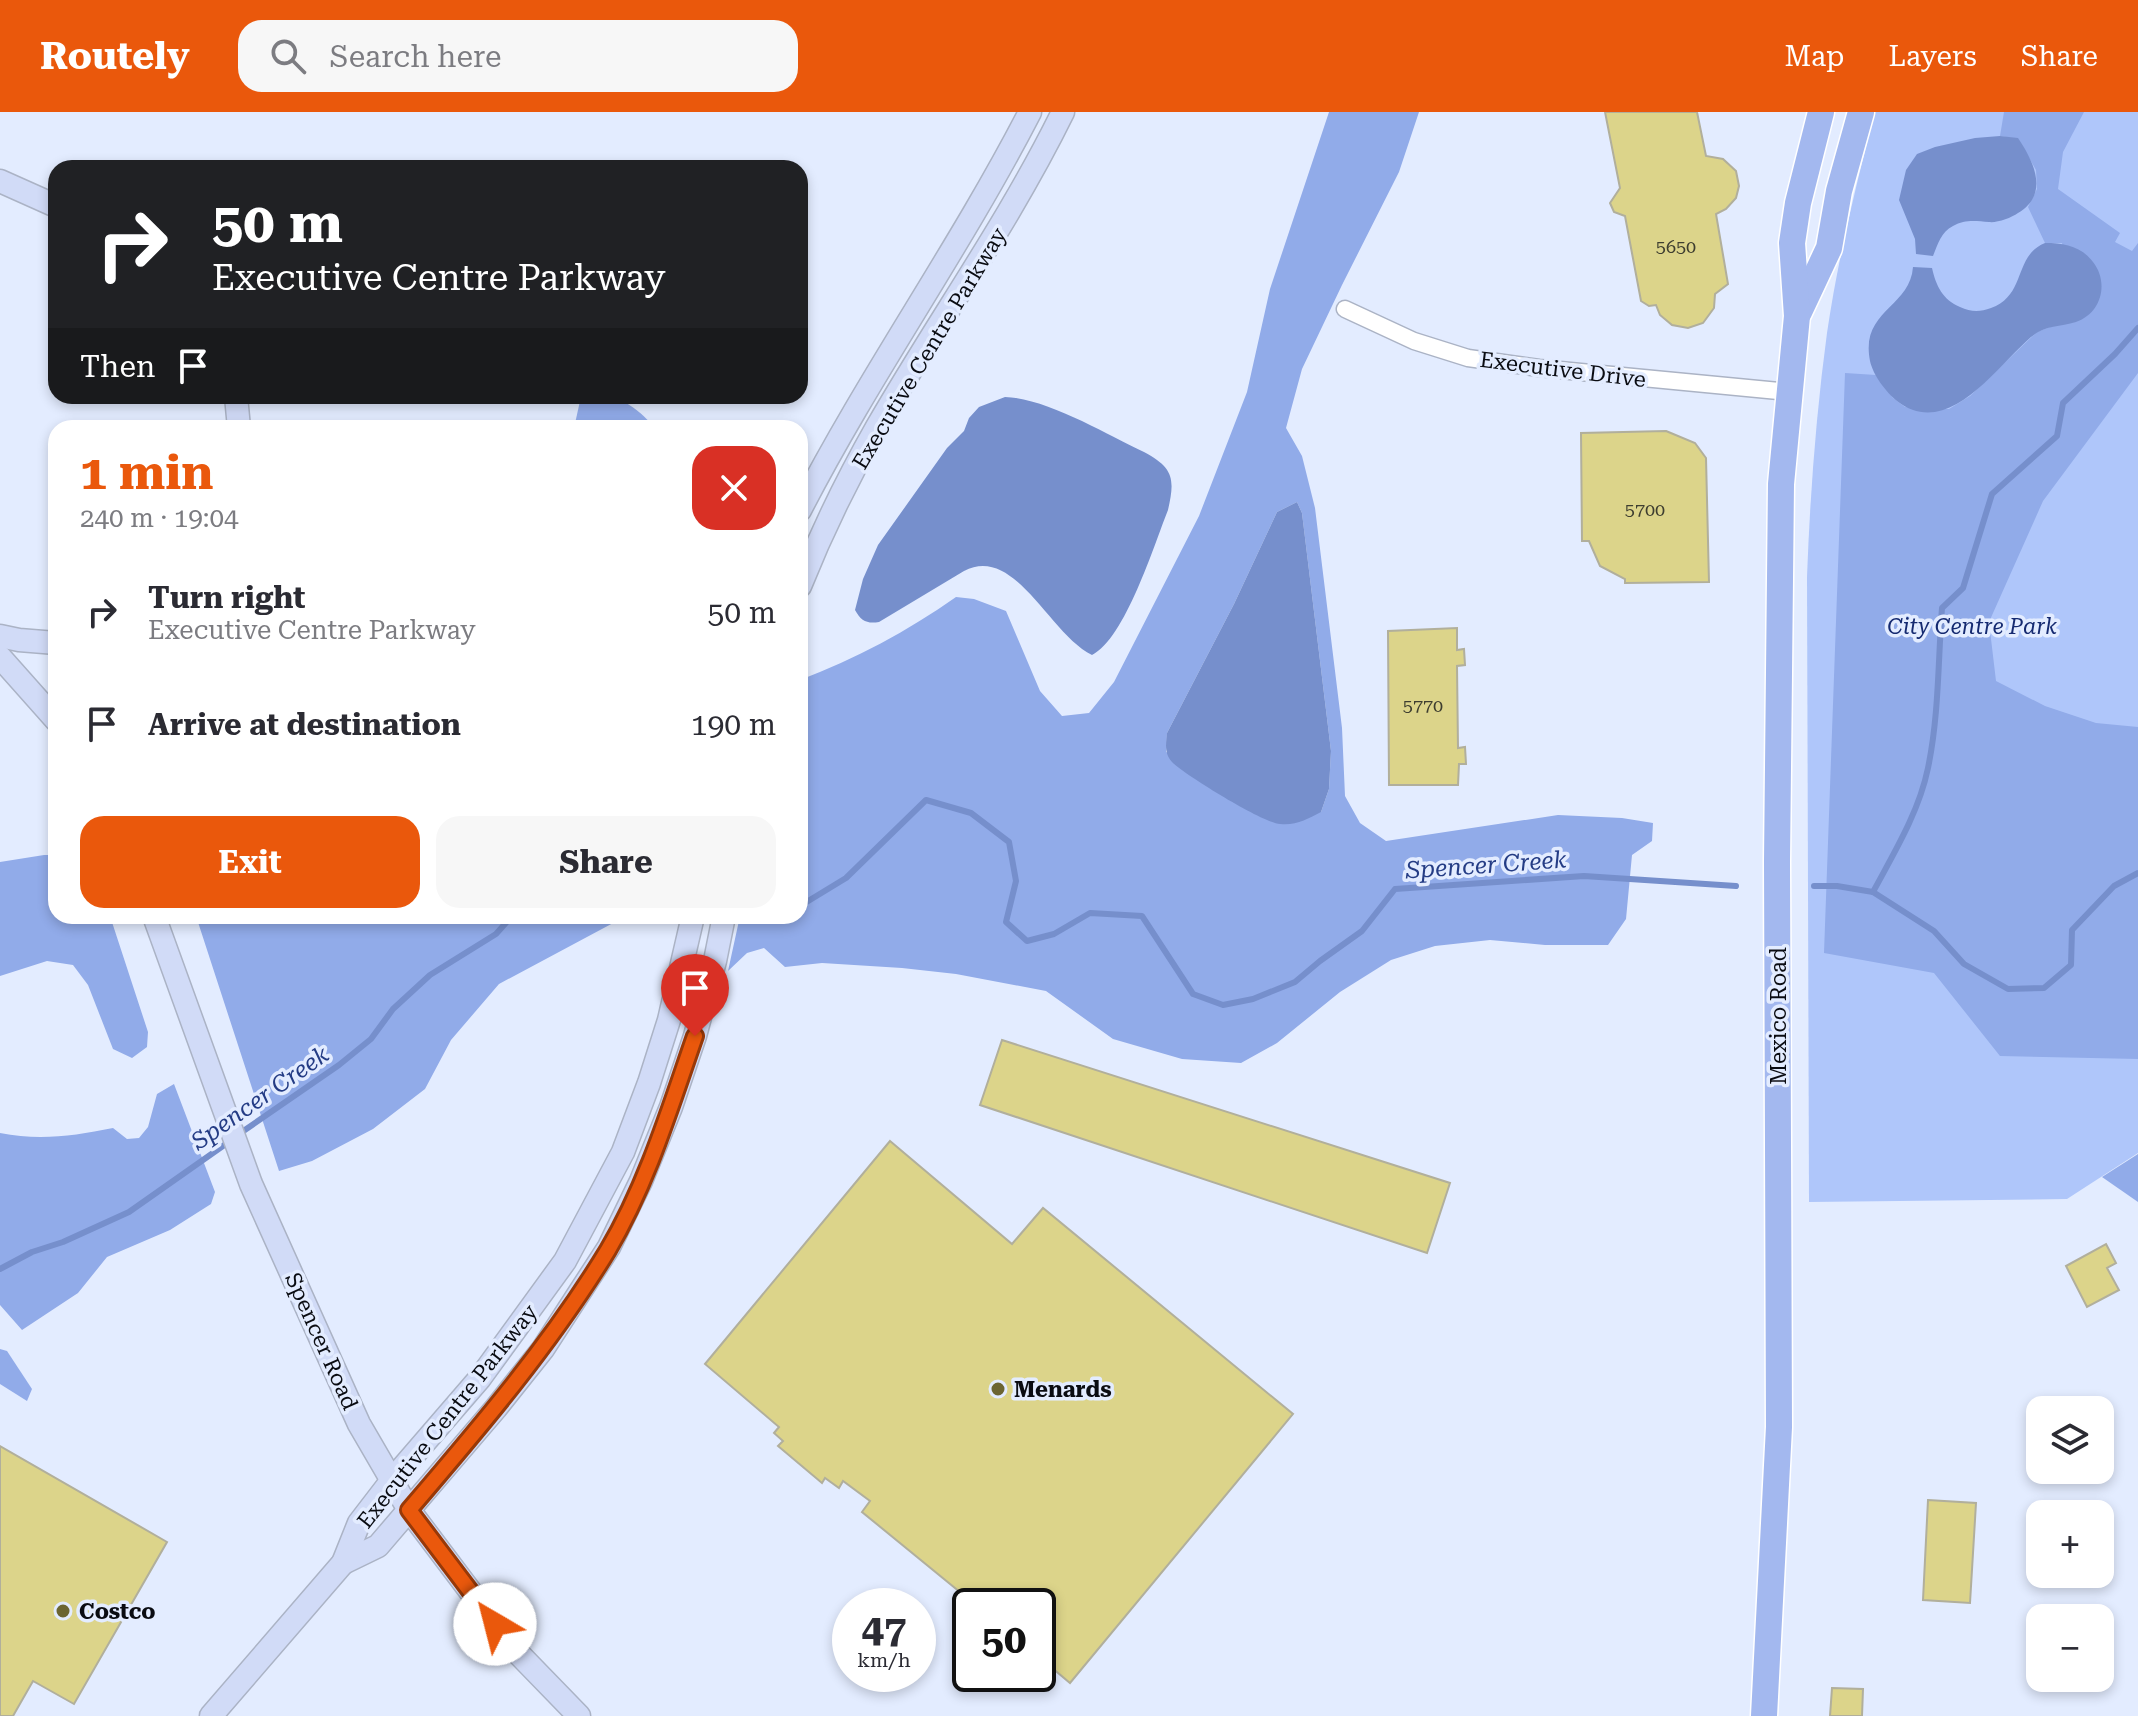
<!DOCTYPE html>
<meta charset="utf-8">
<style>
:root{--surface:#fff;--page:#f7f7f7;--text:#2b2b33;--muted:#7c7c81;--accent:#ea580c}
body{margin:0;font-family:"Roboto Serif",serif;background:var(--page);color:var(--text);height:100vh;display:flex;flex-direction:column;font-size:30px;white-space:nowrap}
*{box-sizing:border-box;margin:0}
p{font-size:26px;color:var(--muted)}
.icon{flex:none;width:44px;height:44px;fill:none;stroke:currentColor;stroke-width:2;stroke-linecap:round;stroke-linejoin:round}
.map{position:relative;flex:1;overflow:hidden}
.sheet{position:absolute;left:48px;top:308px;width:760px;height:504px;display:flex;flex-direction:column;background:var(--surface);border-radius:24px;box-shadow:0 4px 12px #0003}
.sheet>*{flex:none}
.banner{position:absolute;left:48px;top:48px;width:760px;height:244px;border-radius:24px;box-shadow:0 4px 12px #0003;background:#202124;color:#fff;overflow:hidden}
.fabs{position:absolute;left:2026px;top:1284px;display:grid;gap:16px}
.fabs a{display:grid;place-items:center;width:88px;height:88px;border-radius:16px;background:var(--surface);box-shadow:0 4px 12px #0003;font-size:40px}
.speed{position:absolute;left:832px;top:1476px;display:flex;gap:16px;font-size:40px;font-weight:700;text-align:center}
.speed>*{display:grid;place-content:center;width:104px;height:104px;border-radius:50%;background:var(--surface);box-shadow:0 4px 12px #0003;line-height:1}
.speed small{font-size:20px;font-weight:400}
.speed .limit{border:4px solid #111;border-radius:12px;background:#fff;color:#111}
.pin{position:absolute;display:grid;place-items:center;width:68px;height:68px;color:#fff;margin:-82px -34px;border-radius:50% 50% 50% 0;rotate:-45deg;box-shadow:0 0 8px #0007}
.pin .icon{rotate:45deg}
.me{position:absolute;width:88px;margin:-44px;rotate:323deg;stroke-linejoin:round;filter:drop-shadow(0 0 6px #0008)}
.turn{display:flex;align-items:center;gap:28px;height:168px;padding:0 32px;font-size:36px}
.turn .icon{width:104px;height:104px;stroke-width:2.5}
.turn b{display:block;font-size:56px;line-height:68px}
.then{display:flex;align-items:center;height:76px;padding:0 32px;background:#0003;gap:16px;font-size:30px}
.round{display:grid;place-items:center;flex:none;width:84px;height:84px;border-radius:24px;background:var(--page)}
.head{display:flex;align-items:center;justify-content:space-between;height:136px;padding:0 32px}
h1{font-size:48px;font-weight:700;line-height:60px;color:var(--accent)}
.action{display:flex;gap:16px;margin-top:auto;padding:16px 32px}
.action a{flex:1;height:92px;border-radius:24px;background:var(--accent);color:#fff;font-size:32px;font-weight:700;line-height:92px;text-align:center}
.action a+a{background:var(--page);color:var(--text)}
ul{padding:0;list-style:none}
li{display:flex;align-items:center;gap:24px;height:112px;padding:0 32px}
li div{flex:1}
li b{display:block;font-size:30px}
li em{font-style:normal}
header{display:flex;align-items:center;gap:48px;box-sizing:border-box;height:112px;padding:0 40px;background:var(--accent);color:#fff}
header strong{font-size:38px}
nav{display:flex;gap:44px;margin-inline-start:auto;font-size:28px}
.search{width:560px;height:72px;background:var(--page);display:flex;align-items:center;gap:20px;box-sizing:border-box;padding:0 28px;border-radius:24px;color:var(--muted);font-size:30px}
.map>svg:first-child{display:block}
.green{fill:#afc6fa}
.forest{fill:#91abe9;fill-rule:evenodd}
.water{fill:#768fcc}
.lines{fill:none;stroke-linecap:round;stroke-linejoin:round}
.stream{stroke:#768fcc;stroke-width:6}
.building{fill:#dcd48a;stroke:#b1af9c;stroke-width:2}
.street-casing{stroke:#abb3c5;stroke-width:19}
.secondary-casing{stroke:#abb3c5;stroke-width:25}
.primary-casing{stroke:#fff;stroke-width:29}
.street{stroke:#fff;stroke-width:16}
.secondary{stroke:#d1dbf7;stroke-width:22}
.primary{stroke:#a3b8ef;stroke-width:26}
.route-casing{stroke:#983908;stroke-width:20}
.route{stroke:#ea580c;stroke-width:14}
.poi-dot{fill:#6b6532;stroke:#e3ecff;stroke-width:3}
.labels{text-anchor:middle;stroke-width:7;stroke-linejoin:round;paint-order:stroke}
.number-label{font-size:18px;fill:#3e3e30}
.street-label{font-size:22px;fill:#0a0c12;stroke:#e3ecff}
.park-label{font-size:22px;font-style:italic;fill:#152a71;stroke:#e3ecff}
.poi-label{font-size:22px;font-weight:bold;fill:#0a0c12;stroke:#e3ecff;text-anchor:start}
.water-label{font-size:24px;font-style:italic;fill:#243c85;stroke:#e3ecff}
</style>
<header>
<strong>Routely</strong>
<div class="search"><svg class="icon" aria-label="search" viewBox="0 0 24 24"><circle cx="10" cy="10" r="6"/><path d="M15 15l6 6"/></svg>Search here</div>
<nav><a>Map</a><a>Layers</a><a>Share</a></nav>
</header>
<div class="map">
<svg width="2138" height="1604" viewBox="0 0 2138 1604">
<rect width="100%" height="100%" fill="#e3ecff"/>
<path class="green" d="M1875,0H2138V1041L2067,1087L1809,1090L1807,465C1810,384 1816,302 1827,221C1838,146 1856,73 1875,0Z"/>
<g class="forest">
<path d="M1329,0H1419L1399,60L1342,173L1302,257L1286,316L1302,344L1315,396L1342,616L1345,684L1360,711L1386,729L1558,703L1622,706L1653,711L1652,729L1632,743L1626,807L1608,833H1545L1490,828L1435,834L1391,848L1340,880L1277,931L1241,951L1182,947L1113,927L1046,879L956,862L902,856L822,851L785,855L764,836L747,841L728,859L740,804H800V568C855,547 908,519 956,485L974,487L1006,499L1040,579L1062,604L1089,601L1114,570L1199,404L1247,280L1270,177ZM1297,390L1302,401L1331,639L1329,677L1321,700L1166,640L1167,621L1234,492L1277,400Z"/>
<polygon points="2004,0 2084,0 2063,40 2058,77 2120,121 2115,130 2132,139 2138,131 2138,261 2043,389 1989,510 1996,569 2045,594 2096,611 2138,615 2138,947 2000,944 1934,861 1824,841 1845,261 1876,263 1893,286 1905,295 1949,297 1970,284 2037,220 2058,212 2078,209 2062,131 2045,131 2028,95 2037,77 2036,58 2018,27 2000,24"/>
<path d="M600,284C623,284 640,299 655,316H574L580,289Z"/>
<polygon points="44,743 56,743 56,804 110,804 148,920 147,935 132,946 113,937 88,873 73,853 47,849 0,864 0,750"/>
<polygon points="196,804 664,804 615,810 499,872 451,928 425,977 373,1017 312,1049 279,1059"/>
<path d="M174,972L215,1080L211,1092L170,1118L107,1145L78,1181L22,1218L0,1193V1021C39,1029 74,1024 113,1016L127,1027L139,1026L148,1015L157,982Z"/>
<polygon points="2138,1042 2138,1090 2102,1065"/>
<polygon points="0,1237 7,1239 32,1277 27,1289 0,1272"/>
</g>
<g class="water">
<path d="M2000,24L2018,26C2035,51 2049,83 2018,101C2011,106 1997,111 1989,110C1976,109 1965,107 1953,114C1941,120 1938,132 1933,144L1916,142L1915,127L1899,88L1906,58L1917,42L1935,35L1975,26Z"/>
<path d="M2045,131C2064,131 2081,134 2093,150C2109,170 2102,201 2076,210C2060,215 2045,213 2031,225C1997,254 1948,329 1897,289C1886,280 1873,263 1870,249C1860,198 1910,196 1913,155L1932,156C1936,174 1943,188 1960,195C1971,200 1980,200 1991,196C2027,183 2013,144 2045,131Z"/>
<path d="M1005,285C1046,286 1106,322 1144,340C1174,356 1175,367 1168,398C1154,433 1125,527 1092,543C1049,522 1015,432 964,459L879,510C867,512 861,509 855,498L863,467L878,433L947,336L964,319L969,306L979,295Z"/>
<path d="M1297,390L1302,401L1331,639L1329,677L1321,700C1308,707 1295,714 1280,712C1263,711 1185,663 1172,650C1164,641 1166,632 1167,621L1234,492L1277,400Z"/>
</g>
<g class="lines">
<g class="stream">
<polyline points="1814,774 1837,774 1873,780 1934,819 1964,852 2008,877 2044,876 2071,853 2072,818 2114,774 2138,761"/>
<path d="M1873,780C1894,741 1919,700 1928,656C1939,603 1938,549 1942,496L1963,476L1992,382L2057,324L2063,291L2115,242L2138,216"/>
<polyline points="800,794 846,766 926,688 971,701 1009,730 1016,769 1006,810 1027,829 1054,822 1090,801 1142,804 1193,882 1223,893 1253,887 1295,870 1320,849 1362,819 1395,777 1584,764 1736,774"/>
<polyline points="731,804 747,808 762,804"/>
<polyline points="239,1022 339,953 371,927 393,897 430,863 496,822 512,804"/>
<polyline points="0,1157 32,1140 63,1130 129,1100 230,1029"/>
</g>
</g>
<g class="building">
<polygon points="1605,0 1697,0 1706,44 1723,47 1736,59 1739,74 1736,86 1726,97 1716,102 1728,172 1715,182 1714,196 1703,211 1688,216 1672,213 1660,203 1656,193 1649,194 1641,189 1625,104 1614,100 1610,91 1620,76"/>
<polygon points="1666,319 1695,331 1706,346 1709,470 1625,471 1625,467 1600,454 1589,429 1582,429 1581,321"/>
<polygon points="1457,516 1457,538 1464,537 1465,553 1457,554 1458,636 1465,635 1466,652 1459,652 1458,673 1389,673 1388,519"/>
<polygon points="1002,928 1450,1071 1427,1141 980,993"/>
<polygon points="890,1029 1012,1132 1043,1096 1293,1302 1070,1571 1038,1544 1038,1494 977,1494 862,1400 870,1389 843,1369 839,1376 825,1366 822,1371 778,1334 783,1329 774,1321 779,1315 705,1252"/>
<polygon points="2106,1132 2116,1151 2107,1156 2119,1178 2087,1195 2066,1154"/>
<polygon points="0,1334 167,1430 74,1592 33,1569 13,1604 0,1604"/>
<polygon points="1928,1388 1976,1391 1970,1491 1923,1488"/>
<polygon points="1832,1576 1863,1577 1862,1604 1830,1604"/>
</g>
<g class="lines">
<g class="street-casing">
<polyline id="street" points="1345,197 1414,229 1468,246 1539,256 1789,280"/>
</g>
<g class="secondary-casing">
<g id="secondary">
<polyline points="0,69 56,94"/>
<polyline points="236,284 239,316"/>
<path d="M800,398C870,262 960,136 1030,0"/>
<path d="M800,474C822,419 848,366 877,315C938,209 1009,110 1063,0"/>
<polyline points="0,524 19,528 56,531"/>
<polyline points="0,545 56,608"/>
<polyline points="154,804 251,1072 359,1312 409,1398 513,1536 579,1604"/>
<polyline points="343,1451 378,1434 496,1296 543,1237 609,1135 641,1069 671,995 695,924 715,849 724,804"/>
<polyline points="211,1604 343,1451 359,1411 392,1368 480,1266 565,1149 623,1040 649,971 669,908 693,804"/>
</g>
</g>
<g class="primary-casing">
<g id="primary">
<polyline points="1799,200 1829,136 1839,79 1861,0"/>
<polyline points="1764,1604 1779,1315 1777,750 1781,372 1797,204 1792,131 1798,91 1821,0"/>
</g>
</g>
<use href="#street" class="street"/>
<use href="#secondary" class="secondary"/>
<use href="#primary" class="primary"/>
</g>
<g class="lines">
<g class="route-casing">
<path id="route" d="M495,1512L409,1398C480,1315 551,1232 608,1138C647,1072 670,996 695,924"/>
</g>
<use href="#route" class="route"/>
</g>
<g class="poi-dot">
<circle cx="998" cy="1277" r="8"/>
<circle cx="63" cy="1499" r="8"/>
</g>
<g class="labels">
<g class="number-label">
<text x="1676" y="141">5650</text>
<text x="1645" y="404">5700</text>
<text x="1423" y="600">5770</text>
</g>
<g class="street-label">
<text transform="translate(929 236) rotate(-59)" y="8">Executive Centre Parkway</text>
<text transform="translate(1563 257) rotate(7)" y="8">Executive Drive</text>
<text transform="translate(1778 904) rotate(-90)" y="8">Mexico Road</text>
<text transform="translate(322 1229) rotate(66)" y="8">Spencer Road</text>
<text transform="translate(447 1304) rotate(-52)" y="8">Executive Centre Parkway</text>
</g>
<g class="park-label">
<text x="1972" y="522">City Centre Park</text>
</g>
<g class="poi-label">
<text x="1014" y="1285">Menards</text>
<text x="79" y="1507">Costco</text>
</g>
<g class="water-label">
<text transform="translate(1486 753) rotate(-4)" y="8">Spencer Creek</text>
<text transform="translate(260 986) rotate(-35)" y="8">Spencer Creek</text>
</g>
</g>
</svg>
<div class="fabs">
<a><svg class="icon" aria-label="layers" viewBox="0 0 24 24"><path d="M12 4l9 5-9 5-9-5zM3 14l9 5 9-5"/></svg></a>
<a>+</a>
<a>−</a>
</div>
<div class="speed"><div>47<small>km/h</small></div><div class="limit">50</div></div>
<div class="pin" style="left:695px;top:924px;background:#d93025"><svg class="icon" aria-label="arrive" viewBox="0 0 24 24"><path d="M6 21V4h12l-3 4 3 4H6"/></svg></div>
<svg class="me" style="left:495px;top:1512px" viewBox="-20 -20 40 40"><circle r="19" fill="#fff"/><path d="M0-13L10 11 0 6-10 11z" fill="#ea580c"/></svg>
<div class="banner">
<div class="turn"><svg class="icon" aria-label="right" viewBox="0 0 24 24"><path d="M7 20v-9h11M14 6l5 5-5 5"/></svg><div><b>50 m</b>Executive Centre Parkway</div></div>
<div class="then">Then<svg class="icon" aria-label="arrive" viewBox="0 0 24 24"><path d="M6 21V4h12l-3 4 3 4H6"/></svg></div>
</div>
<section class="sheet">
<div class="head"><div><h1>1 min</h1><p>240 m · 19:04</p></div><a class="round" style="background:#d93025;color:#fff"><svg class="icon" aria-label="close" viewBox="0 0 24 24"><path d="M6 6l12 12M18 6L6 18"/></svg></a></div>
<ul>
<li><svg class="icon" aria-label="right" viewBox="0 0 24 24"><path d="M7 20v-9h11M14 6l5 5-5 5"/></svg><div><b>Turn right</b><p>Executive Centre Parkway</p></div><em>50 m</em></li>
<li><svg class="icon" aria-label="arrive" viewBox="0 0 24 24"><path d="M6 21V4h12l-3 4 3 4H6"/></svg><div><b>Arrive at destination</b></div><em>190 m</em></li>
</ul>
<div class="action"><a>Exit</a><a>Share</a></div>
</section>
</div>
